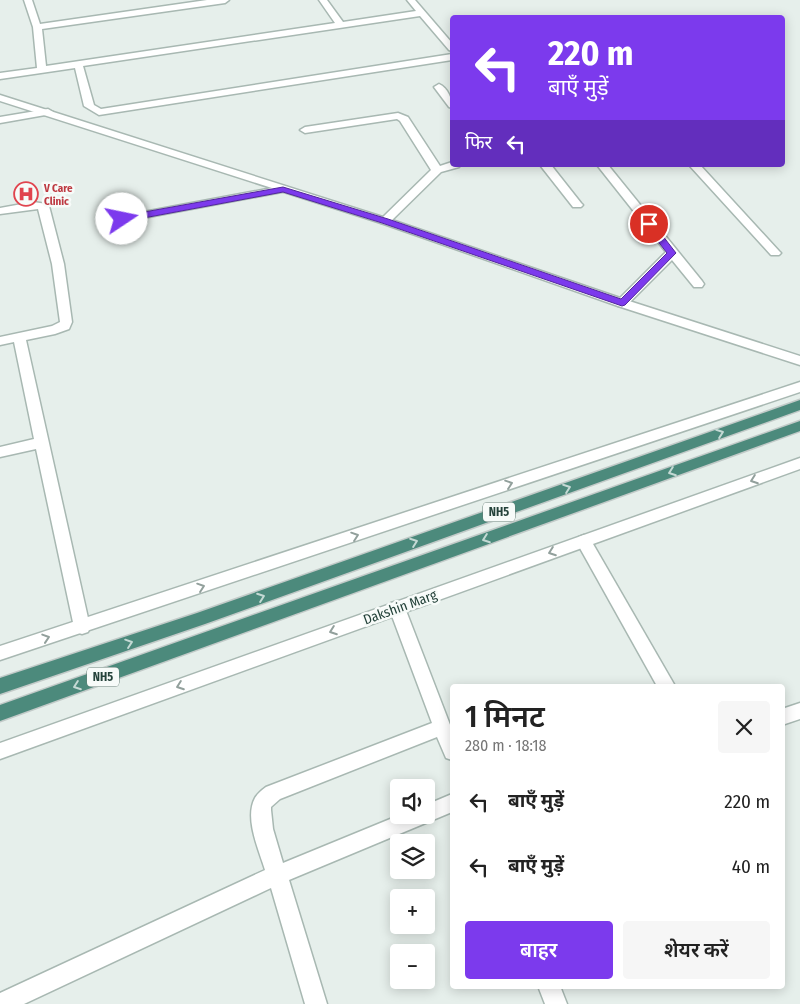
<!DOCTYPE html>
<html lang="hi">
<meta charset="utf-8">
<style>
:root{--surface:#fff;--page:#f6f6f6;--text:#222;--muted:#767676;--accent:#7c3aed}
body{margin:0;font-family:"Fira Sans Condensed","Noto Sans Devanagari",sans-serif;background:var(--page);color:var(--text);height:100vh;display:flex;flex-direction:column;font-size:19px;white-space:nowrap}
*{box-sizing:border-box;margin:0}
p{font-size:16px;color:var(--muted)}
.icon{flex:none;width:28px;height:28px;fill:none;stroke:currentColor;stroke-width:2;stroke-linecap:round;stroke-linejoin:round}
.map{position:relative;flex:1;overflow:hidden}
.side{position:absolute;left:450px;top:684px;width:335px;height:305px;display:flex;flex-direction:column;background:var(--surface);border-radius:5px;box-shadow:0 2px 12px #0003}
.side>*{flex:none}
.hud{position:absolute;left:450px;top:15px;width:335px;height:152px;border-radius:5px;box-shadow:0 2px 12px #0003;background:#7c3aed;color:#fff;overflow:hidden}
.controls{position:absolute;left:390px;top:779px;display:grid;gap:10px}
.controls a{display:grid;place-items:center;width:45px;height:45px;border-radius:5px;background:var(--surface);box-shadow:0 2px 12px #0003;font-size:25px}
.pin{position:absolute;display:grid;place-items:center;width:42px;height:42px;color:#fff;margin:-21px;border:2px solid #fff;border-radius:50%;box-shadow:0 1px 5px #0007}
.me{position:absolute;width:55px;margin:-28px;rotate:79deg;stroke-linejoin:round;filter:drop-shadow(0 0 4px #0008)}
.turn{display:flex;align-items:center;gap:18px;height:105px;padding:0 15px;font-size:22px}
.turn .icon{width:65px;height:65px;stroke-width:2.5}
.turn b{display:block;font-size:35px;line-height:42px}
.then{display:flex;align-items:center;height:48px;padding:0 15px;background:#0003;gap:10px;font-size:19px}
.round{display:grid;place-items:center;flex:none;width:52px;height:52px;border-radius:5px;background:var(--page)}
.overview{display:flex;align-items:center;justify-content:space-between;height:85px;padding:0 15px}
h1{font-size:30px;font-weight:600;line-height:38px}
.cta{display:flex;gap:10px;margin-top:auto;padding:10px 15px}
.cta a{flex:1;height:58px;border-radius:5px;background:var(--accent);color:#fff;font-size:20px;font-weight:600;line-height:58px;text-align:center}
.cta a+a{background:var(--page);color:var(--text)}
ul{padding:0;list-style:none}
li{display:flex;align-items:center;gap:15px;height:65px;padding:0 15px}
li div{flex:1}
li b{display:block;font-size:19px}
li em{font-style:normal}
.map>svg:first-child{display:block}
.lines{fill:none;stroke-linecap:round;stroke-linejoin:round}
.minor-casing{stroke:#a8b8b2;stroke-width:3}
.tertiary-casing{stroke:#a8b8b2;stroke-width:3}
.trunk-casing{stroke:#c2cac8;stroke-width:3}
.minor{fill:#fff;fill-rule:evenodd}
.tertiary{fill:#fff;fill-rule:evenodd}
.trunk{fill:#4c8a7c;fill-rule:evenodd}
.oneway{stroke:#c4d9d4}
.oneway2{stroke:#92a09c}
.route{fill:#7c3aed;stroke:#51269a}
.labels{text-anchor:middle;stroke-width:5;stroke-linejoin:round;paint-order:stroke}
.far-health-label{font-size:11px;font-weight:bold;fill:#be3a42;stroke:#f7fbf9;text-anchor:start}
.shield{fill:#f7fbf9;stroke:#637a73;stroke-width:1}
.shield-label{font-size:12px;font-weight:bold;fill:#24423a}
.street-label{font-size:14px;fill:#24423a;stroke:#f7fbf9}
</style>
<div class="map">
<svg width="800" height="1004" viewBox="0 0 800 1004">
<rect width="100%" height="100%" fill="#e6efeb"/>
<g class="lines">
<g class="minor-casing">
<g id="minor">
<polygon points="24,0 32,0 40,24 207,0 229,0 225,3 42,29 46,66 335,23 319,0 327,0 343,22 416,11 407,0 415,0 452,43 452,51 449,50 420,16 83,66 94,105 101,109 452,54 452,60 99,115 84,106 75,68 0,79 0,73 37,68 33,27"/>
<path d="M439,84C448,88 452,99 452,108L449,107L434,87Z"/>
<polygon points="48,109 53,112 51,114 0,123 0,117"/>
<polygon points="398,113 408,117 440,166 452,162 452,165 460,165 459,167 441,172 389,223 381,223 379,221 381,219 431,170 400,121 397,119 305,133 300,130 305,127"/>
<polygon points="540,165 551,165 581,203 583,205 581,207 573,207"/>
<polygon points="597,165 608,165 702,281 704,284 702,287 694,287 672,260 626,306 618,306 616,303 618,300 666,252"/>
<polygon points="689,165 700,165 779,251 781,253 779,255 771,255"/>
<polygon points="283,186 287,187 288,189 287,191 106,225 100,222 106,219"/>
<polygon points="33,202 47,204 49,206 64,264 72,322 69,329 55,334 26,340 90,627 88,632 82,634 76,632 74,627 36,449 0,457 0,447 34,439 14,342 0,345 0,337 52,326 60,322 52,264 38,209 0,214 0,208"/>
<polygon points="584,535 589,537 675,686 657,686 576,541 579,537"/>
<path d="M397,601L403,603L405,608L452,730V760L446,758L437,737L280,799L271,807V810L273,829L283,863L400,815H426V805L452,794V812L289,880L327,1004H305L271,888L24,1004H0V993L265,870C259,850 244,818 255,798C258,793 262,790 266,787L432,723L389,608L391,603Z"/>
<polygon points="800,703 800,719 782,725 782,709"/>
<polygon points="538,986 560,986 567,1004 545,1004"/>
</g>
</g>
<g class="tertiary-casing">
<g id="tertiary">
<polygon points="0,95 389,219 626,300 800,356 800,365 618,306 381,223 0,101"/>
<polygon points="800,382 800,392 0,660 0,646"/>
<polygon points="800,458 800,469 0,759 0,743"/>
</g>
</g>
<g class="trunk-casing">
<g id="trunk">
<polygon points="800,400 800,410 205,624 0,694 0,678 197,613"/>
<polygon points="800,421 800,431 0,721 0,705"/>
</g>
</g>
<use href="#minor" class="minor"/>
<use href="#tertiary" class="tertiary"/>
<use href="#trunk" class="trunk"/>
</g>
<defs><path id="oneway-chevron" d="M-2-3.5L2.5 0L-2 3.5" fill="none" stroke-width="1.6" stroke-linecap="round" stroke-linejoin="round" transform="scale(1.25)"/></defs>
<g class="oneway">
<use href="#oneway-chevron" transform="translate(720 433) rotate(-20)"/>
<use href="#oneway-chevron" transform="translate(672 472) rotate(160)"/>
<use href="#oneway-chevron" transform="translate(567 488) rotate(-20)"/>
<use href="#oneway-chevron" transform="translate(486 539) rotate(160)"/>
<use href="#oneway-chevron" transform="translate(414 542) rotate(-20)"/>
<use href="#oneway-chevron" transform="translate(261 597) rotate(-20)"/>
<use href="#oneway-chevron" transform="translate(129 643) rotate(-19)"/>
<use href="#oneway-chevron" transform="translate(77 686) rotate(160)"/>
</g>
<g class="oneway2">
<use href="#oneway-chevron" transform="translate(754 480) rotate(160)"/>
<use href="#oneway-chevron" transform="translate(509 484) rotate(-19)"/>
<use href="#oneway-chevron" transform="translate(355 536) rotate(-19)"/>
<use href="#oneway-chevron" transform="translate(552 552) rotate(160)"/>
<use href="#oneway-chevron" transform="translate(201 587) rotate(-19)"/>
<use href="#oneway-chevron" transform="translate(333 631) rotate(160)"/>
<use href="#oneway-chevron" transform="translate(46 638) rotate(-18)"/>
<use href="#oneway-chevron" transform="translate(180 686) rotate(160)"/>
</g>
<polygon class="route" points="283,187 388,219 621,299 667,253 646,226 646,222 652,222 676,253 625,305 622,306 382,223 283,192 122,222 117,219 122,216"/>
<defs>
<g id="hospital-ring" transform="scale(1.25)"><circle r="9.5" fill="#f7fbf9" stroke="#e0444e" stroke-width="1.5"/><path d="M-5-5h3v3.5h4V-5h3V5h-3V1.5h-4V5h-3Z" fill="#e0444e"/></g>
</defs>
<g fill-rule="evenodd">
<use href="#hospital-ring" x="26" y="194"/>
</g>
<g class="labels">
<g class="far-health-label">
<text x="44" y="192">V Care<tspan x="44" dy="13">Clinic</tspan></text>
</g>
<g class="shield">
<rect x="483" y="502.5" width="32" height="19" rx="4"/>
<rect x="87" y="667.5" width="32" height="19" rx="4"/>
</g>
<g class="shield-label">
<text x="499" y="516">NH5</text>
<text x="103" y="681">NH5</text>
</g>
<g class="street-label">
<text transform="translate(400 607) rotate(-20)" y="5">Dakshin Marg</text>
</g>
</g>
</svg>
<div class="controls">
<a><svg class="icon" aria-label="sound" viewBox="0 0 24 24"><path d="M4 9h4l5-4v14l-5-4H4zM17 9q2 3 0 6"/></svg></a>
<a><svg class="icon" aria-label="layers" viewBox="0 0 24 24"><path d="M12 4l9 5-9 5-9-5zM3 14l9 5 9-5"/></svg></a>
<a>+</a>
<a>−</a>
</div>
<div class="pin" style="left:649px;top:224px;background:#d93025"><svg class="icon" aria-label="arrive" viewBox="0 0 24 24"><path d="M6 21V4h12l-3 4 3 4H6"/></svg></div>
<svg class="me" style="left:122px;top:219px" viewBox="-20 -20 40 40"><circle r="19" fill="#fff"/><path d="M0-13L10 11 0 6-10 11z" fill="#7c3aed"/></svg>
<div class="hud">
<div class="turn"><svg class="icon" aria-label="left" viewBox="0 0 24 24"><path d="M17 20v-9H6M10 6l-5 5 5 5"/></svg><div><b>220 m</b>बाएँ मुड़ें</div></div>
<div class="then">फिर<svg class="icon" aria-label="left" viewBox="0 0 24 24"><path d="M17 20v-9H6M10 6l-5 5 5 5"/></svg></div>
</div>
<section class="side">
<div class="overview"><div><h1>1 मिनट</h1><p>280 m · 18:18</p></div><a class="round"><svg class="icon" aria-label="close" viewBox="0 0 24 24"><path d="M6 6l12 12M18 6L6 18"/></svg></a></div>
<ul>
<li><svg class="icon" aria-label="left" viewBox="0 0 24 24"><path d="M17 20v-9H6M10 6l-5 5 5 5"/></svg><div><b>बाएँ मुड़ें</b></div><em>220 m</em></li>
<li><svg class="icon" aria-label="left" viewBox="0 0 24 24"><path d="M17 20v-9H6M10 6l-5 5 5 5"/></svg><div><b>बाएँ मुड़ें</b></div><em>40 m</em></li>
</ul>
<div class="cta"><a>बाहर</a><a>शेयर करें</a></div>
</section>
</div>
